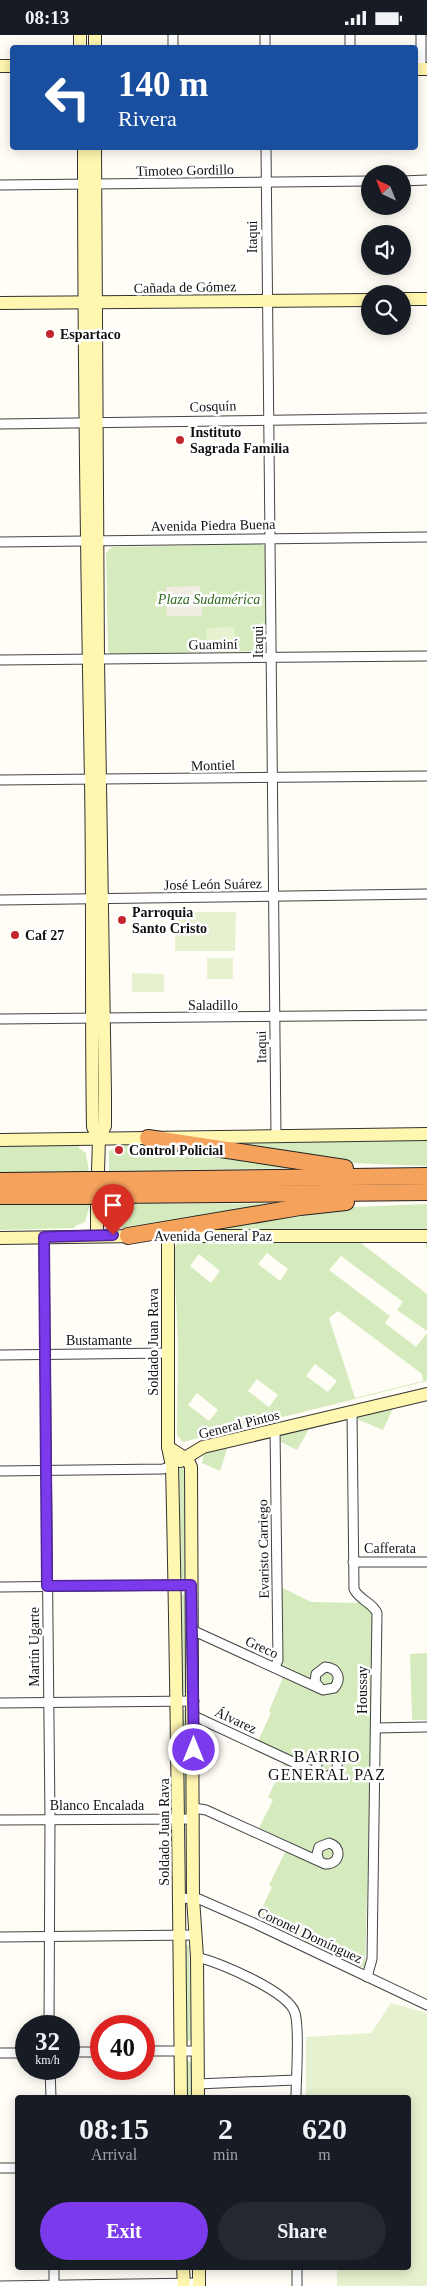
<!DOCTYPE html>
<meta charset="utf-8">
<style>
:root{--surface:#171b24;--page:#242831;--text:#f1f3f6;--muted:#9ea1a6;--accent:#7c3aed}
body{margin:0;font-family:"Times New Roman",serif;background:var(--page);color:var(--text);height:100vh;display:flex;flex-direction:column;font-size:19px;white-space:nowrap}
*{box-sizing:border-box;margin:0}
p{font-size:16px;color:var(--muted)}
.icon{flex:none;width:28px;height:28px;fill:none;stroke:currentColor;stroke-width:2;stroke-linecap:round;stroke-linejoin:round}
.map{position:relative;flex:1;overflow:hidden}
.drawer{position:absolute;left:15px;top:2060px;width:396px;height:175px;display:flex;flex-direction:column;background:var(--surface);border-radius:5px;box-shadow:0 2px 12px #0003}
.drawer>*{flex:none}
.banner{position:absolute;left:10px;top:10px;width:408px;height:105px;border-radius:5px;box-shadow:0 2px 12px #0003;background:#1a4fa0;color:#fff;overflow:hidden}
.needle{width:32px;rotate:317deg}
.tools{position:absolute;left:361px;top:130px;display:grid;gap:10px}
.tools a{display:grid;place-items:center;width:50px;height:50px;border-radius:50%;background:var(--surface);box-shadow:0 2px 12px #0003;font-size:25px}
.speed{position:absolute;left:15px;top:1980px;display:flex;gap:10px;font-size:25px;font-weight:700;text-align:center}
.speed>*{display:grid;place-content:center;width:65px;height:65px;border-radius:50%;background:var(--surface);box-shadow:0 2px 12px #0003;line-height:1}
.speed small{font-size:12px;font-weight:400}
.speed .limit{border:8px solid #d22;background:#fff;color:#111}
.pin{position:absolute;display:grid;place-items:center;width:42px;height:42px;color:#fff;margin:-51px -21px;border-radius:50% 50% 50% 0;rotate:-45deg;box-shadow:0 0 5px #0007}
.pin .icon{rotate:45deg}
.me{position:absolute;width:55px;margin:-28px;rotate:0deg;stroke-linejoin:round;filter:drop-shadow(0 0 4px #0008)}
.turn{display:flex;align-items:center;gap:18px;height:105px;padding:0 25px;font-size:22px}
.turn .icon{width:65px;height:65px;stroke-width:2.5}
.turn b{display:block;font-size:35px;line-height:42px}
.eta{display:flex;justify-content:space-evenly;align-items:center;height:85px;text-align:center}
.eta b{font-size:30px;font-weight:600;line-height:35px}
.cta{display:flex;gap:10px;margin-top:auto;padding:10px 25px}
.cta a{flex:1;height:58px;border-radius:30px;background:var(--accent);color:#fff;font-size:20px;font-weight:600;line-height:58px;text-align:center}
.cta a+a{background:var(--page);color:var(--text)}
.status{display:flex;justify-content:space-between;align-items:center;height:35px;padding:0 25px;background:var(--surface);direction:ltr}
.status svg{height:14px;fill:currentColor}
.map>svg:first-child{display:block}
.green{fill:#d5ebbd;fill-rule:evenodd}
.pitch{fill:#e6f2cf}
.plaza{fill:#f1ede2}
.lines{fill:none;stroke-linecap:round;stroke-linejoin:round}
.street-casing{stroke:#444;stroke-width:11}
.secondary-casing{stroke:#333;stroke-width:14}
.highway-casing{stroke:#222;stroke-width:18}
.street{stroke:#fff;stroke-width:9}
.secondary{stroke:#fff6b0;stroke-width:12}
.highway{stroke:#f5a25d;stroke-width:16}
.highway-bridge-casing{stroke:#222;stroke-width:18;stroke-linecap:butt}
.highway-bridge{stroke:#f5a25d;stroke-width:16}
.route-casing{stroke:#51269a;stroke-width:12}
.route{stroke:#7c3aed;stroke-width:9}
.poi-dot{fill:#c4262e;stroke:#fff;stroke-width:2}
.labels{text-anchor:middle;stroke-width:5;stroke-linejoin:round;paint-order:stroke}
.street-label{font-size:14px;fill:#111;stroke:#fff}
.poi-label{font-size:14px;font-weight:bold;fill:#111;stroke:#fff;text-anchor:start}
.park-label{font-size:14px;font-style:italic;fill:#2f6b1f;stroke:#fff}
.quarter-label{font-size:16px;letter-spacing:1px;fill:#111;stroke:#fff}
</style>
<div class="status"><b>08:13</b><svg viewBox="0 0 49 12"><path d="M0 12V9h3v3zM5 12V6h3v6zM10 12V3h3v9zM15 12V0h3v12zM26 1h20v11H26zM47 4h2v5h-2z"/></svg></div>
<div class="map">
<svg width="427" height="2251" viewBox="0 0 427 2251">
<rect width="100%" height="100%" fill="#fffdf5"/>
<g class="green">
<polygon points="261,509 266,512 266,616 110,619 108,616 106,518 112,512"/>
<polygon points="427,1104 427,1131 350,1128 191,1106"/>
<polygon points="0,1110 79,1110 79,1113 86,1118 89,1137 0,1137"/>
<polygon points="119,1110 147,1110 310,1133 109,1136 109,1116 114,1113 114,1117 124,1116 124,1113 118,1113"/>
<polygon points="311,1168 137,1193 122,1193 121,1189 116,1189 110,1182 110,1169"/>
<polygon points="90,1169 85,1187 75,1191 75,1193 0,1195 0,1170"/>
<polygon points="427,1169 427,1194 185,1197 331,1173"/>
<path d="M427,1206V1216L425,1207L361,1208L427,1259V1296L397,1275L403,1267L341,1221L329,1235L390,1281L385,1288L416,1312L427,1298V1346L183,1407L177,1400V1394L178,1311L174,1214L178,1207L219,1209ZM267,1218L288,1234L280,1246L258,1229ZM199,1219L220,1236L211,1248L190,1231ZM338,1276L422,1339L423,1346L355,1363L329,1283ZM315,1329L337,1346L328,1357L306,1341ZM257,1344L278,1360L269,1372L248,1356ZM197,1358L218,1375L209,1386L188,1370Z"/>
<polygon points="394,1371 383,1395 352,1382"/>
<polygon points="310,1392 297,1415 277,1405 286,1397"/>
<polygon points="228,1411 220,1436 202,1428 204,1418"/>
<polygon points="182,1431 186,1434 185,1544 183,1545 181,1541 179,1434"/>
<polygon points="281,1552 311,1567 360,1568 367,1570 375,1580 365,1932 360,1932 257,1884 272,1852 269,1850 290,1807 259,1793 273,1765 268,1762 288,1720 258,1706 271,1678 269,1676 282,1645"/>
<polygon points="183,1559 186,1562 186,1657 182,1661 180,1561"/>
<polygon points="427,1618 427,1685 412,1685 410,1619"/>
<polygon points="184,1674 186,1675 188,1779 183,1779 182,1675"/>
<polygon points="185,1909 189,1911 191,2004 186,2008"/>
<polygon points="189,2026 192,2028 192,2062 185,2062 186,2027"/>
</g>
<g class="pitch">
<polygon points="234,592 235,609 207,610 206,593"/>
<polygon points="175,877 236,877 235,916 175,916"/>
<rect x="207" y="923" width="26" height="21"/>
<polygon points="132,938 164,939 164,957 132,957"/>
<polygon points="391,1968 427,1978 427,2251 337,2251 337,2233 409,2232 409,2062 306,2062 306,2002 371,1998"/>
</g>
<polygon class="plaza" points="200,551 202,581 167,581 166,552"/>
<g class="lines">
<g class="street-casing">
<g id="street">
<polyline points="421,0 421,34"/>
<polyline points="350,11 350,0"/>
<polyline points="173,12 173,0"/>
<polyline points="265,12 265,0"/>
<polyline points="266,112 276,1101"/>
<polyline points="402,146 427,145"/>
<polyline points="0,150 370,146"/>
<polyline points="0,389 427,383"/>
<polyline points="0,507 427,502"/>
<polyline points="0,625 427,621"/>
<polyline points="0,745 427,741"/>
<polyline points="0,865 427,859"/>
<polyline points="0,984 427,980"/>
<polyline points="44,1202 50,1784 49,1991"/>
<polyline points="0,1320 169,1318"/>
<path d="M352,1378L354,1554C359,1565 372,1567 377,1578L372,1924L367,1942"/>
<polyline points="275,1395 278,1625 275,1632"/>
<polyline points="0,1436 163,1434 172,1431"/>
<polyline points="353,1527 427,1527"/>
<polyline points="0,1552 191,1550"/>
<path d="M194,1596L323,1655L334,1653C342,1644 338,1633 325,1632L316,1639L315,1647L320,1653"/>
<polyline points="0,1668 194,1666"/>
<path d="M194,1681L321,1740C334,1744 342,1733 334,1722L324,1720L318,1724L316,1735L321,1740"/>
<polyline points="376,1693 427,1692"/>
<path d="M194,1773L206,1775L325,1829C340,1830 343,1812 329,1808L319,1812L317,1819L319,1826"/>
<polyline points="0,1785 194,1784"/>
<polyline points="179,1863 199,1864 256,1889 427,1970"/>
<polyline points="0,1902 196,1900"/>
<path d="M197,1922C220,1928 288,1956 295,1978C300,1994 296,2043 296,2062"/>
<polyline points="144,2016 197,2016"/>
<polyline points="69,2017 101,2017"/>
<polyline points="0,2018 26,2018"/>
<polyline points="50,2034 51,2062"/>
<polyline points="197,2049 296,2045"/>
<polyline points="0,2133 18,2133"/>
<polyline points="54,2232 54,2251"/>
<polyline points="297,2232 297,2251"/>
<polyline points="0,2251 198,2248"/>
</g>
</g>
<g class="secondary-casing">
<g id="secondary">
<polyline points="80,12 80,0"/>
<polyline points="95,12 95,0"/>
<polyline points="0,31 12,31"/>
<polyline points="415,34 427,34"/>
<path d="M84,112C84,324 87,536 91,747C93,862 91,977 93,1092L99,1104"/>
<polyline points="95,112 98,625 105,1059 105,1091 99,1104 98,1136"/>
<polyline points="402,264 427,264"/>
<polyline points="0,268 370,265"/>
<polyline points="0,1105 427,1099"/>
<polyline points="97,1200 97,1169"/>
<polyline points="160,1201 427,1201"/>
<polyline points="168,1202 168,1412 188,1425 191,1432 193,1863 197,1922 198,2062"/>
<polyline points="0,1203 137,1201"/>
<path d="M168,1412L172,1431C177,1641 179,1852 181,2062"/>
<polyline points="180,1426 203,1412 427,1359"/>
<polyline points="183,2232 184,2251"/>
<polyline points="199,2232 199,2251"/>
</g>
</g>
<g class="highway-casing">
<g id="highway">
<polyline points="148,1103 345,1133"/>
<polyline points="112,1145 427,1141"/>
<polyline points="0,1146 86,1145"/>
<polyline points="112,1160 427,1157"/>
<polyline points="0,1161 86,1161"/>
<polyline points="128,1201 300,1172 346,1167"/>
</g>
</g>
<use href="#street" class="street"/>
<use href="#secondary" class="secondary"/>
<use href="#highway" class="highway"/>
<g class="highway-bridge-casing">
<g id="highway-bridge">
<polyline points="86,1145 112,1145"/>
<polyline points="86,1161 112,1160"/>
</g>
</g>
<use href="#highway-bridge" class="highway-bridge"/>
</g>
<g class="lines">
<g class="route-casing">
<polyline id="route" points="113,1200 44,1202 47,1551 191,1550 194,1715"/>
</g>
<use href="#route" class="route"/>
</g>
<g class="poi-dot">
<circle cx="50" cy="299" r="5"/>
<circle cx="180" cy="405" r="5"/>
<circle cx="122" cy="885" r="5"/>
<circle cx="15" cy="900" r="5"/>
<circle cx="119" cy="1115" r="5"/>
</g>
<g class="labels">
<g class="street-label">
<text transform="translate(185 135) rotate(-1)" y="5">Timoteo Gordillo</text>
<text transform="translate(252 202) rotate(-90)" y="5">Itaqui</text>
<text transform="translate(185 252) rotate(-1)" y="5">Cañada de Gómez</text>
<text transform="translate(213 371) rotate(-2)" y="5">Cosquín</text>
<text transform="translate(213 490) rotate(-1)" y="5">Avenida Piedra Buena</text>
<text transform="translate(258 607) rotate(-90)" y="5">Itaqui</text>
<text transform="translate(213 609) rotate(-1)" y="5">Guaminí</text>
<text transform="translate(213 730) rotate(-1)" y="5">Montiel</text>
<text transform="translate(213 849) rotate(-1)" y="5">José León Suárez</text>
<text x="213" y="975">Saladillo</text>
<text transform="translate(261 1012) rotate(-91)" y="5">Itaqui</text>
<text x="213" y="1206">Avenida General Paz</text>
<text x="99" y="1310">Bustamante</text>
<text transform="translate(153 1307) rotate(-90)" y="5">Soldado Juan Rava</text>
<text transform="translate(239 1389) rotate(-14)" y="5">General Pintos</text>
<text x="390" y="1518">Cafferata</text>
<text transform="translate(263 1514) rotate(-91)" y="5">Evaristo Carriego</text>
<text transform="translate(34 1612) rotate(-90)" y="5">Martín Ugarte</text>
<text transform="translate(262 1612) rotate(24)" y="5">Greco</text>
<text transform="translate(362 1655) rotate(-90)" y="5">Houssay</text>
<text transform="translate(236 1685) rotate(25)" y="5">Álvarez</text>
<text x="97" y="1775">Blanco Encalada</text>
<text transform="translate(164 1797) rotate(-90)" y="5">Soldado Juan Rava</text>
<text transform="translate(310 1900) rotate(25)" y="5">Coronel Domínguez</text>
</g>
<g class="poi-label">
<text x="60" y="304">Espartaco</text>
<text x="190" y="402">Instituto<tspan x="190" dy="16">Sagrada Familia</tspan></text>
<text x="132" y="882">Parroquia<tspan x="132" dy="16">Santo Cristo</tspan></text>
<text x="25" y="905">Caf 27</text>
<text x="129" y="1120">Control Policial</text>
</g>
<g class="park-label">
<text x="209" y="569">Plaza Sudamérica</text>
</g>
<g class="quarter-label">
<text x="327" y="1727">BARRIO<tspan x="327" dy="18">GENERAL PAZ</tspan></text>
</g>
</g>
</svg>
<div class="tools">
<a><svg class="needle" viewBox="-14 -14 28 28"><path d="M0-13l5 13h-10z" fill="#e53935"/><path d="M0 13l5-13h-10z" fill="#9ea1a6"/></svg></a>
<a><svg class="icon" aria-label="sound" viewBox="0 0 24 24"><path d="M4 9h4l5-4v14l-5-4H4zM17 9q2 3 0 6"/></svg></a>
<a><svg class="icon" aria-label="search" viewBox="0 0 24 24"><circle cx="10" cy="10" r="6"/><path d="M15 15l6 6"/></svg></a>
</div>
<div class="speed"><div>32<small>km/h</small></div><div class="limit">40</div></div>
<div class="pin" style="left:113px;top:1200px;background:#d93025"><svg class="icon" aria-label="arrive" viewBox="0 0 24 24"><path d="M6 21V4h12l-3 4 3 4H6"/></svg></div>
<svg class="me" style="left:194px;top:1715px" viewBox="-20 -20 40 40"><circle r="17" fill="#7c3aed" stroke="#fff" stroke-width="3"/><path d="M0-11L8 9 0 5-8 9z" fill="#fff"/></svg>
<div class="banner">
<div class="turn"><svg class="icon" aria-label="left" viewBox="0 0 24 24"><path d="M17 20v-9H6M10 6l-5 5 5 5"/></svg><div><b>140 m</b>Rivera</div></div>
</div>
<section class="drawer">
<div class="eta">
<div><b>08:15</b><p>Arrival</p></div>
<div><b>2</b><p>min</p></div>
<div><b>620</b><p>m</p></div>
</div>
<div class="cta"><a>Exit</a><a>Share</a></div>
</section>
</div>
